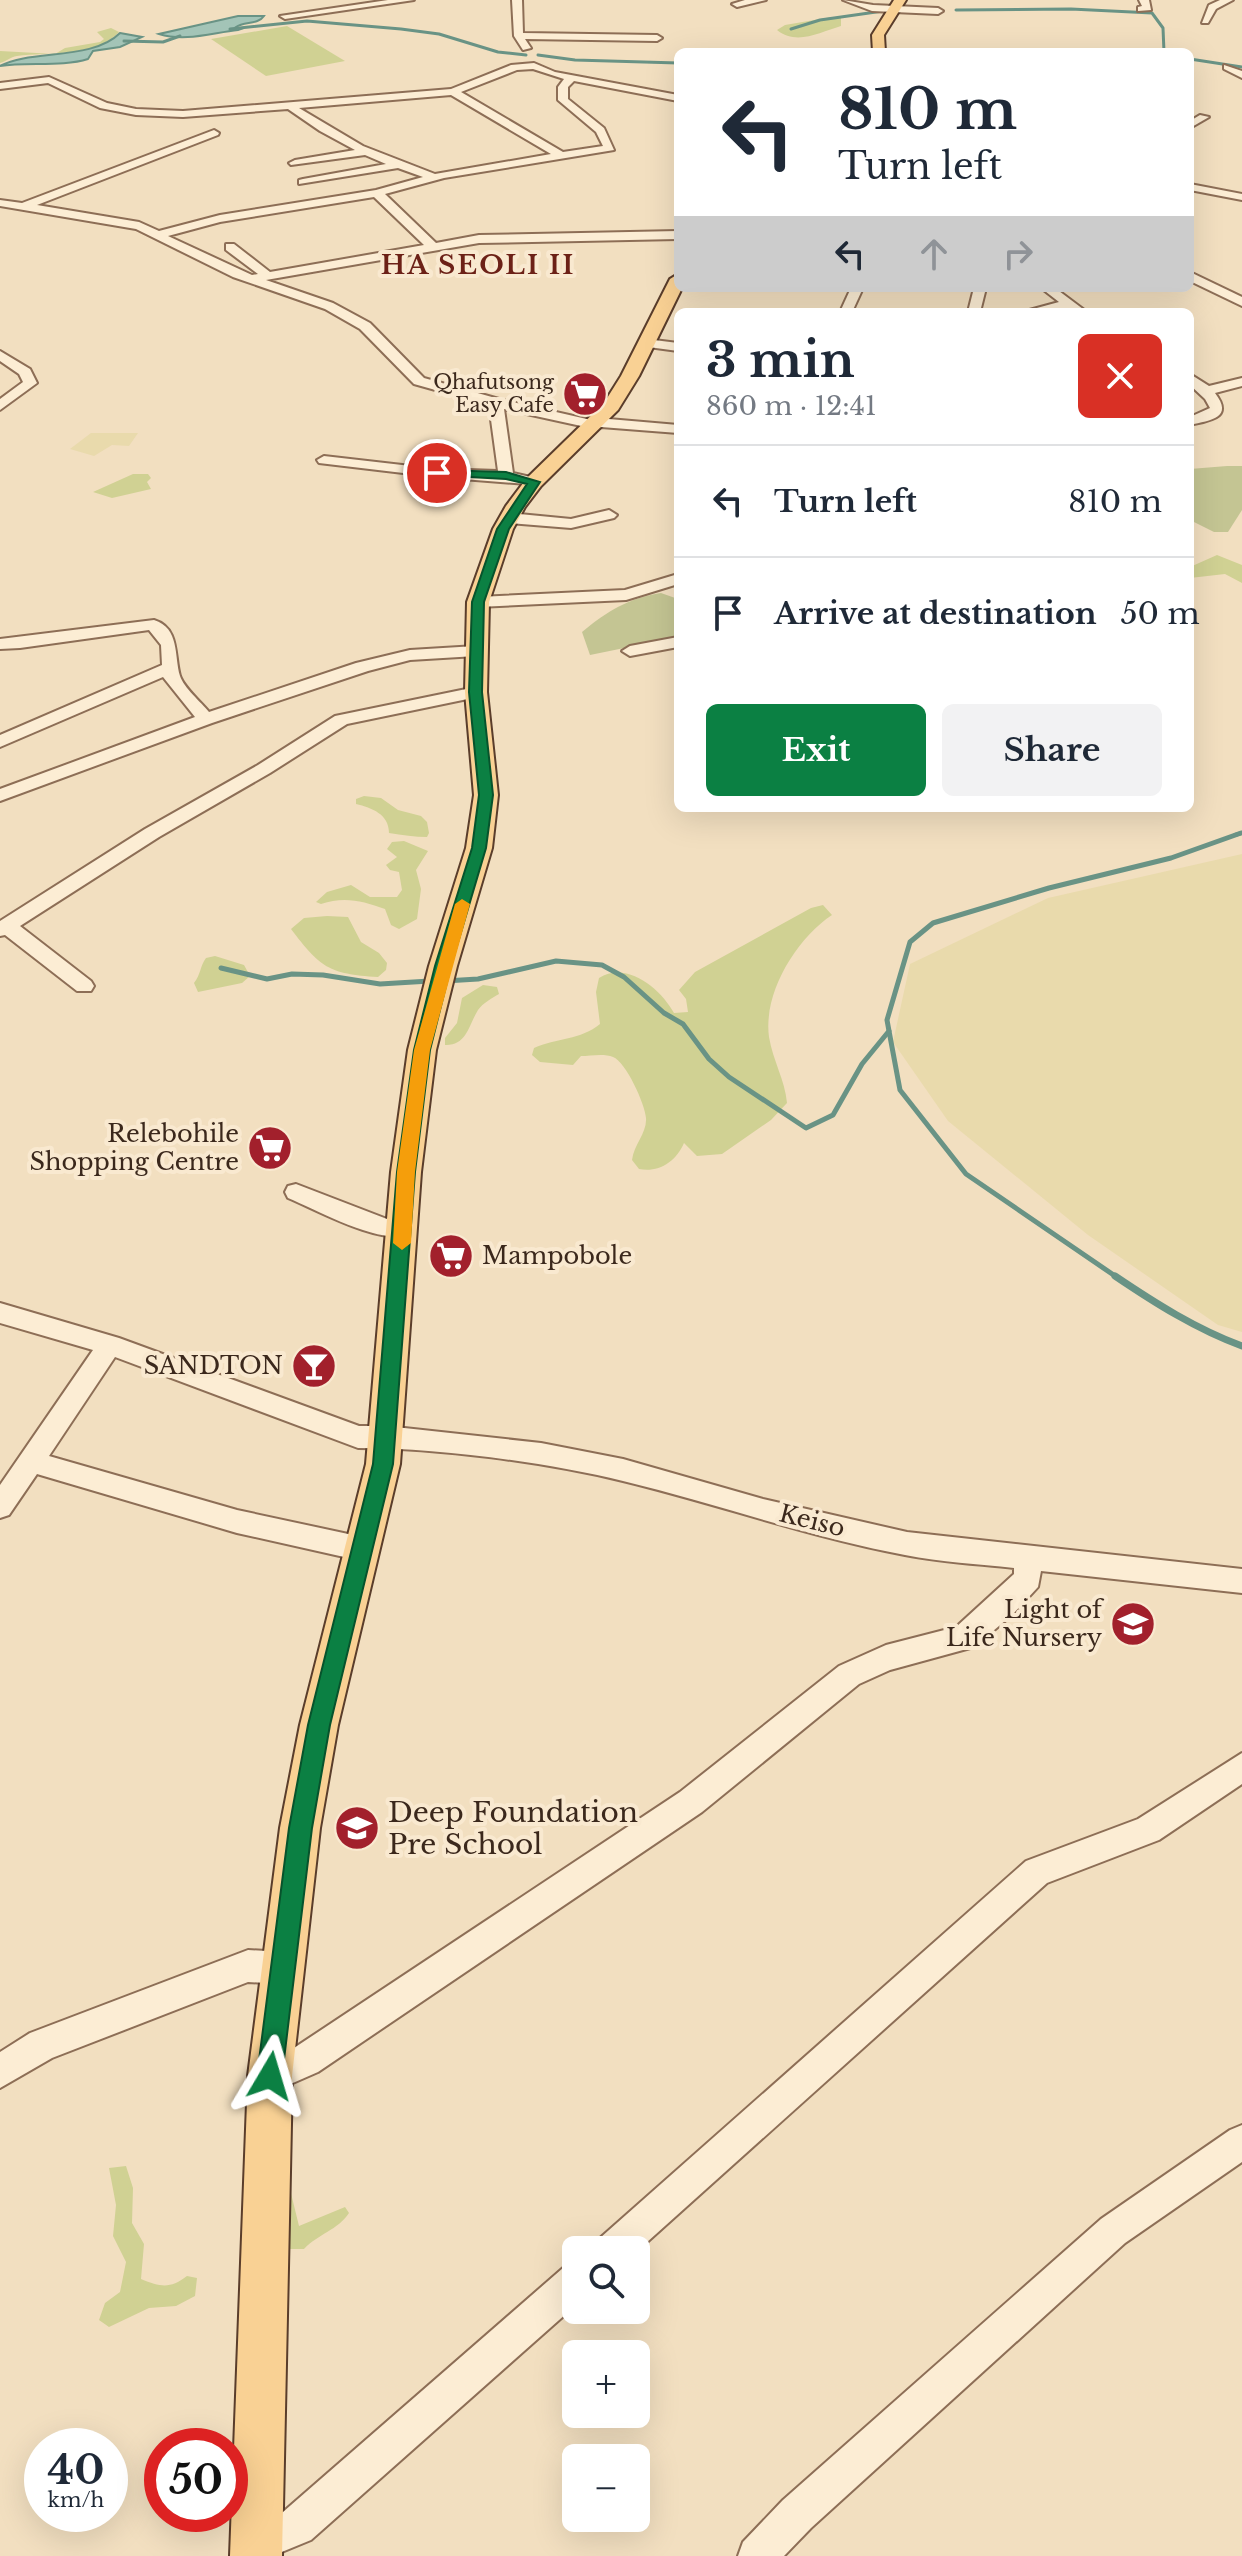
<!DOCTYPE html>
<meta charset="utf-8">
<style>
:root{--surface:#fff;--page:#f2f2f3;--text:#1f2937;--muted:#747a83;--line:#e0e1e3;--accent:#0b8043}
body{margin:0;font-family:"Libre Baskerville",serif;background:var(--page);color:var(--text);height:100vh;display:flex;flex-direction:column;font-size:30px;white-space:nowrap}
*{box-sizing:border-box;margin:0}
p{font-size:26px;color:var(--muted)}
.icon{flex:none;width:44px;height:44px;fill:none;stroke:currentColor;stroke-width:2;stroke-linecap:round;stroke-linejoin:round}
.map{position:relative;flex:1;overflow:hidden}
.side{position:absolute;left:674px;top:308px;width:520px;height:504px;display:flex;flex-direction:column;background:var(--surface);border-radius:12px;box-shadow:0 8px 32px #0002}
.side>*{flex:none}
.banner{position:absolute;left:674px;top:48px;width:520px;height:244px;border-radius:12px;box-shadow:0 8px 32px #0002;background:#fff;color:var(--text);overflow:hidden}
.tools{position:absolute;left:562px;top:2236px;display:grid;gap:16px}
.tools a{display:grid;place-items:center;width:88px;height:88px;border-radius:12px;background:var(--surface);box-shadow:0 8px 32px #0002;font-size:40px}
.speed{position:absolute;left:24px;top:2428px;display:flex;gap:16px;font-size:40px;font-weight:700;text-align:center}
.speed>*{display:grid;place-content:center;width:104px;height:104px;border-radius:50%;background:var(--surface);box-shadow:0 8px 32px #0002;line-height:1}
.speed small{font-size:20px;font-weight:400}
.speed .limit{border:12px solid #d22;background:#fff;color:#111}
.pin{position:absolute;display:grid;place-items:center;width:68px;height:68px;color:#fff;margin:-34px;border:4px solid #fff;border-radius:50%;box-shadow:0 2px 8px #0007}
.me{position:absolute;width:88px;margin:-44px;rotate:7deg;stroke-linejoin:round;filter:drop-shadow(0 0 6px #0008)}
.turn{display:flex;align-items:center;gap:28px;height:168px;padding:0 32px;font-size:36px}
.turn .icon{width:104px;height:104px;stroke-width:2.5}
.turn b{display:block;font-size:56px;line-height:68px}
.lanes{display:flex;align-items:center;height:76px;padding:0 32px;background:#0003;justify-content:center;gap:40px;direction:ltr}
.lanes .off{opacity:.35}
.round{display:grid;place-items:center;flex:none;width:84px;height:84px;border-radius:12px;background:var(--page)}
.headline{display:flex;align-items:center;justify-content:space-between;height:136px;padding:0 32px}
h1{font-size:48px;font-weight:800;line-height:60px}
.action{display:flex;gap:16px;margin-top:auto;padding:16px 32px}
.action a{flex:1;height:92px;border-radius:12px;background:var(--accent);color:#fff;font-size:32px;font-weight:800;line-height:92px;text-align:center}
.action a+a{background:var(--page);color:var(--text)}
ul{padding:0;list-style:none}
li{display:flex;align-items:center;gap:24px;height:112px;padding:0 32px;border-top:2px solid var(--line)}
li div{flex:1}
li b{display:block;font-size:30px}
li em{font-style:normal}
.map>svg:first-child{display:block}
.farmland{fill:#e9daac}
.green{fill:#d0d193}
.cemetery{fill:#c4c593}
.water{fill:#a3c4b7;stroke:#699385;stroke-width:2}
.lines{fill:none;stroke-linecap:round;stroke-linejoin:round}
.stream-far3{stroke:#699385;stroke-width:3}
.stream-far2{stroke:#699385;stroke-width:4}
.stream-far1{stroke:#699385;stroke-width:5}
.stream{stroke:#699385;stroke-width:7}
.minor-casing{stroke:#8d6e56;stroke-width:4}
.major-casing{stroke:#5a3d2b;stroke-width:4}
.minor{fill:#fcedd4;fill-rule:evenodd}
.major{fill:#f9d194;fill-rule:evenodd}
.route{fill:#0b8043;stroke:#07532c;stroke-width:2}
.slow{fill:#f59e0b}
.labels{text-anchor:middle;stroke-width:8;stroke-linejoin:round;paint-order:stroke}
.far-poi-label{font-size:20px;fill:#3b281c;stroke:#f9e9d0;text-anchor:end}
.poi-label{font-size:24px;fill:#3b281c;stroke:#f9e9d0;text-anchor:end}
.street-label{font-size:24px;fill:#3b281c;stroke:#f9e9d0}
.far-district-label{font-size:26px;font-weight:bold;letter-spacing:2px;fill:#6c2117;stroke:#f9e9d0}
.near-poi-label{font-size:28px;fill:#3b281c;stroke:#f9e9d0;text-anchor:start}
</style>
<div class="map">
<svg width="1242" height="2556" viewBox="0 0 1242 2556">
<rect width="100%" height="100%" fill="#f2dfc0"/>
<g class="farmland">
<polygon points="91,433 138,433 129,446 112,445 94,456 70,449"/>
<polygon points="1242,854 1242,1332 1218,1325 1088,1235 948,1121 893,1042 910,964 1048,898"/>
</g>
<g class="green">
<path d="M832,17L841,18V26C820,32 797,46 777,30L785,25Z"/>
<polygon points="287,26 345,61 266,76 211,39"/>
<path d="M111,28L119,32C96,57 48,52 17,56C10,57 7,61 0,63V51L55,54L65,48L100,42L104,39L97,32Z"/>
<polygon points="133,474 148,474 151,478 147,482 151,489 112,498 93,492"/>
<polygon points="1217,555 1242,565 1242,583 1225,574 1190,578 1190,567"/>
<path d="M364,796L381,798L398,810L421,816L427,822L429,833L427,837C415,837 402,835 389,833C389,814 372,808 356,804V799Z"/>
<path d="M404,841L428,851L416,870L421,889L417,919L399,929L391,925L385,909C363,901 344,896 321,904L316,902L327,892L351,885L370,897H397L402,890L399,872L390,870L386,865L397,857L387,849L392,842Z"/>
<path d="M823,905L832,915C796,939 763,993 769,1037C773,1061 785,1080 787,1103L771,1120L722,1154L697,1156L684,1143C676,1162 658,1173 639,1169L632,1160C634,1144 647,1133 646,1118C645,1104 626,1062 613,1057C604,1053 590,1056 581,1056L573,1065L540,1062L532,1055L534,1048C556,1038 581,1040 600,1024L596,992L599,978C627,960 661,989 674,1013L688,1012L686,999L679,990L695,972L811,908Z"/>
<path d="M327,916L348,917L361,942L379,953L387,963L386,970L378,977C328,974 320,967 291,929L304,918Z"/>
<path d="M215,956L244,965L250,976L242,983L198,992L194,983C201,974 200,966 206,958Z"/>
<path d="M483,985L497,987L499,994C492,998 483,1003 478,1010C469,1024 467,1046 445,1045V1038L457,1023L462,998Z"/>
<path d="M126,2166L133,2188L132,2223L144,2244L141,2279C161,2287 170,2289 187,2276L197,2278L195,2296L176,2306L149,2308L109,2327L99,2320L105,2303L120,2292L126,2262L113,2236L116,2205L109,2168Z"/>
<path d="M287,2177L299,2226L345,2207L349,2213C338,2230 318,2234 304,2249H288Z"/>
</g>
<g class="cemetery">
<polygon points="1227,466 1242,466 1242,510 1228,532 1214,532 1190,520 1190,469"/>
<path d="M661,593L678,599V637L590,655L582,632C607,611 629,598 661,593Z"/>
</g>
<g class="water">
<path d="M238,16H264C258,25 244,21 236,27L241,29L238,30C211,33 185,42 159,34Z"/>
<path d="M120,33L142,37L120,47L93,51L88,59C63,67 28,62 0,66C31,49 92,61 120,33Z"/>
</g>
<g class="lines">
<g class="stream-far3">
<polyline points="956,10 1071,9 1152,13 1163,28 1164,52"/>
<polyline points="230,29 307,21 401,29 439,34 498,52 526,55"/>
<polyline points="791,29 820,20 883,11"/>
<polyline points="124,41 163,42 180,36"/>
<polyline points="538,55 575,60 678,63"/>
<polyline points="1190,59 1242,67"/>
</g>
<polyline class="stream-far2" points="1235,835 1242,833"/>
<g class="stream-far1">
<polyline points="221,968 267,979 292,974 323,975 380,984 430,981"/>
<polyline points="445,981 478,979 556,961 602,965 624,977 664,1013 683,1024 709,1059 729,1077 806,1128 833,1115 862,1064 889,1031 887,1020 910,942 933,923 1049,888 1171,858 1241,833"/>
<polyline points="889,1031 900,1090 966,1174 1118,1278"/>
</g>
<path class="stream" d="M1115,1276C1155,1303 1196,1329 1242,1346"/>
<g class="minor-casing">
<g id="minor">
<polygon points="388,0 414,0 285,19 280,16"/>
<polygon points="512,0 522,0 523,33 657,35 662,38 657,41 525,39 531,48 523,50 514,36"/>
<polygon points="745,0 766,0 737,7 732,4"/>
<polygon points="843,0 873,5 938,8 943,11 938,14 872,11"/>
<polygon points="1139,0 1149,0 1151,10 1138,11 1138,7 1142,6"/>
<polygon points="1220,0 1233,0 1216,9 1208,23 1202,23 1209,5"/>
<path d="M534,63L555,72L678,95V101L574,81L568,87V99L604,128L614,150L444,178L385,194L436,243L479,235L678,231V239L479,243L266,280L333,303L370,323L424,378L499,399L591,420L597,418L678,425V433L601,427L595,429L504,409L513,473L539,479V485L437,477L319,463L317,460L324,456L437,469L498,471L489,405L414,384L360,329L325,309L233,277L136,229L0,206V200L22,203L214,130L219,133L218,135L37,205L139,222L159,231L220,215L376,190L423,177L398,168L299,184V180L303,179L386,164L365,155L291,165L289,163L295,160L355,150L320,131L288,109L183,117L136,115L100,108L48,83L0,89V83L49,77L107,103L136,109L183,111L451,89L511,65ZM533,69L564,79L558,87V100L596,132L603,146L563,152L461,92L517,70ZM451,95L551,154L435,174L363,146L299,108ZM374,197L424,245L270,272L234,244H226V250L258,274L252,275L168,236L220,222Z"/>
<polygon points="1224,65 1242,71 1242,78 1224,69"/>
<polygon points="1200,115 1209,117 1190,128 1190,121"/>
<polygon points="1190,184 1242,194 1242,200 1190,190"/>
<polygon points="1190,272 1242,297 1242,306 1190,281"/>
<polygon points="851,288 863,288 852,312 840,312"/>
<polygon points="974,288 986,288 980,312 968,312"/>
<polygon points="1041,288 1055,288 1087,312 1073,312 1067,308 1022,312 1059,302"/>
<polygon points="646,339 678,343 678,351 641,346 641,340"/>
<polygon points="0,351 30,369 37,383 0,410 0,399 23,382 19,374 0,361"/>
<path d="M1190,374L1209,386L1242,378V386L1215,393C1234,418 1211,420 1190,425V417L1210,408L1205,399L1190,385Z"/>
<polygon points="609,510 617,515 614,518 571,528 509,523 501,518 509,513 571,519"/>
<polygon points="678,574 678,584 626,600 478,607 470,602 478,597 625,590"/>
<path d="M154,620C180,628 174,656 180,676C184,688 201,702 209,712L356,663L410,650L476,646L484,651L476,656L410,660L368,671L212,723L0,801V789L195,717L163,677L0,747V735L162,665L161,645L149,630L20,648L0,649V639Z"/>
<polygon points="678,637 678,647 630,656 622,651 630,646"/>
<polygon points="476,687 485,692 482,696 347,724 270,773 159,837 20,926 91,981 94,986 91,991 77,991 5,935 0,936 0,921 145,829 258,765 335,716"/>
<path d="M296,1184L387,1219L411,1223L415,1229L411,1235C379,1245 319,1211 288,1198L285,1192L288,1186Z"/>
<path d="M0,1303L119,1338L359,1426H386L541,1443L623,1459L763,1499L907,1532L1242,1569V1593L1041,1571L1038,1587L1012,1615L974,1647L890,1670L859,1684L702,1812L318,2072L270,2093L258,2088L253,2076L258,2064L294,2048L680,1792L839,1666L886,1645L956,1627L1014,1574V1568C978,1564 941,1562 905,1555C809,1537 718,1504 623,1481C544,1462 439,1448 358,1448L115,1357L49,1456L237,1510L362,1537L372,1541L376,1549L372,1557L362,1561L237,1533L37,1474L9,1515L0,1518V1485L93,1350L0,1323Z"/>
<polygon points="1242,1753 1242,1784 1159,1840 1047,1883 636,2252 594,2250 600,2238 1026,1861 1138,1819"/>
<polygon points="248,1950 283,1952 294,1957 299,1968 294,1979 283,1984 248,1982 52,2058 0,2088 0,2052 30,2033"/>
<polygon points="1242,2125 1242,2162 1125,2243 811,2528 784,2556 738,2556 743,2542 783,2500 1101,2219 1230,2130"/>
<polygon points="576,2263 576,2305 311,2540 272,2556 243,2556 238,2543 243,2529 283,2512 563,2268"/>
</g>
</g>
<g class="major-casing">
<g id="major">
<polygon points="894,0 906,0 884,35 885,52 873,52 872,35"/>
<polygon points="678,274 678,288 682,288 639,376 618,410 541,486 525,507 513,529 489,602 487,692 498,795 492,848 457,966 436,1050 421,1172 400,1464 338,1725 320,1828 292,2076 282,2556 230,2556 248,2076 280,1828 300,1725 366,1464 391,1172 408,1050 429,966 466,848 474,795 465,692 467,602 493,529 506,506 527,478 604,403 621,376 670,279"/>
</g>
</g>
<use href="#minor" class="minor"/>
<use href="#major" class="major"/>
</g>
<polygon class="route" points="437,470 506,472 540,482 509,529 484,602 482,692 493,795 486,848 451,966 430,1050 415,1172 393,1464 330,1725 312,1828 282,2076 279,2085 270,2088 261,2085 257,2076 289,1828 308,1725 373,1464 397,1172 414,1050 435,966 472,848 479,795 469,692 472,602 497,529 527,484 506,479 433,475 433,471"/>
<polygon class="slow" points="462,899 470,904 430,1050 415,1172 411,1243 402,1250 393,1243 397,1172 414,1050 455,904"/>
<defs>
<g id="supermarket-disc" transform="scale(2.3)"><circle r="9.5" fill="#a2202c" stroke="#f9e9d0"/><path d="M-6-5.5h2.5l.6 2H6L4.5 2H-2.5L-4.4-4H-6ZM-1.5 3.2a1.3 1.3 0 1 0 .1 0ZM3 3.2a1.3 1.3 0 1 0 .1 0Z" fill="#fff"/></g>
<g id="bar-disc" transform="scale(2.3)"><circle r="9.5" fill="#a2202c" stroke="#f9e9d0"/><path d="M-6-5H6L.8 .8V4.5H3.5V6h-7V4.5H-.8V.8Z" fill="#fff"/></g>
<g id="school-disc" transform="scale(2.3)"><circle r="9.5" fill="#a2202c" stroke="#f9e9d0"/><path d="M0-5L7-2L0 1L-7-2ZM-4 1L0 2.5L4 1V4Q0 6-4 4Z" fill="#fff"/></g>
</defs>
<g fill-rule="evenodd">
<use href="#supermarket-disc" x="585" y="394"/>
<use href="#supermarket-disc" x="270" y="1148"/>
<use href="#supermarket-disc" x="451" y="1256"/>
<use href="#bar-disc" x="314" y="1366"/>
<use href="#school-disc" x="1133" y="1624"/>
<use href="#school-disc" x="357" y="1828"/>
</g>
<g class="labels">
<g class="far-poi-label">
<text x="554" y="389">Qhafutsong<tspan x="554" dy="23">Easy Cafe</tspan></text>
</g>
<g class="poi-label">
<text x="239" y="1142">Relebohile<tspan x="239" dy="28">Shopping Centre</tspan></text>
<text x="482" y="1264" text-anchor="start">Mampobole</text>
<text x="283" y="1374">SANDTON</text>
<text x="1102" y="1618">Light of<tspan x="1102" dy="28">Life Nursery</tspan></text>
</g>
<g class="street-label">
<text transform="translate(812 1521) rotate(14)" y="8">Keiso</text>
</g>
<g class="far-district-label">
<text x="478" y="274">HA SEOLI II</text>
</g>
<g class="near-poi-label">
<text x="388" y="1822">Deep Foundation<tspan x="388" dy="32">Pre School</tspan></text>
</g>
</g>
</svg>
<div class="tools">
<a><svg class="icon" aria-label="search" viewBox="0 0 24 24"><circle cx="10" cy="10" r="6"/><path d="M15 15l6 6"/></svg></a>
<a>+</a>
<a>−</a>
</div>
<div class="speed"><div>40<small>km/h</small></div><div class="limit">50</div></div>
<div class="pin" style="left:437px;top:473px;background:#d93025"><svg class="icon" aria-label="arrive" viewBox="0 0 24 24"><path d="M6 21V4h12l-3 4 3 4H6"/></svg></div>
<svg class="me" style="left:270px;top:2076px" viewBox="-20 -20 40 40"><path d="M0-17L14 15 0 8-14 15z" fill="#0b8043" stroke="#fff" stroke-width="4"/></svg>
<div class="banner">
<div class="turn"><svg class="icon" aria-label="left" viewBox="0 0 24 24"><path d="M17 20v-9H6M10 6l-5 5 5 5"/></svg><div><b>810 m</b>Turn left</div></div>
<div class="lanes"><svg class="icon" aria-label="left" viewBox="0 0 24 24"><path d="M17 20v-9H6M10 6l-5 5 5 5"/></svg><svg class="icon off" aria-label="ahead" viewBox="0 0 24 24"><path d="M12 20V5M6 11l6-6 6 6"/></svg><svg class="icon off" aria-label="right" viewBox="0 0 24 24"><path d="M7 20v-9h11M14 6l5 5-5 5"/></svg></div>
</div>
<section class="side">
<div class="headline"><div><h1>3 min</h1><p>860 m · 12:41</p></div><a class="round" style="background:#d93025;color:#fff"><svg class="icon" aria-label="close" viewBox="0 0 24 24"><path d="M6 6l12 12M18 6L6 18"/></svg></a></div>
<ul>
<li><svg class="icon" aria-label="left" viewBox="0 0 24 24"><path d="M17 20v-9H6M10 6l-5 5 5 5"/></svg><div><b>Turn left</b></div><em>810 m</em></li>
<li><svg class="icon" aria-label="arrive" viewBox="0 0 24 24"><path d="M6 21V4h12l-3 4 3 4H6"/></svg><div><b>Arrive at destination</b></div><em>50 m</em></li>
</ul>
<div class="action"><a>Exit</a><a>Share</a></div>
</section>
</div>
